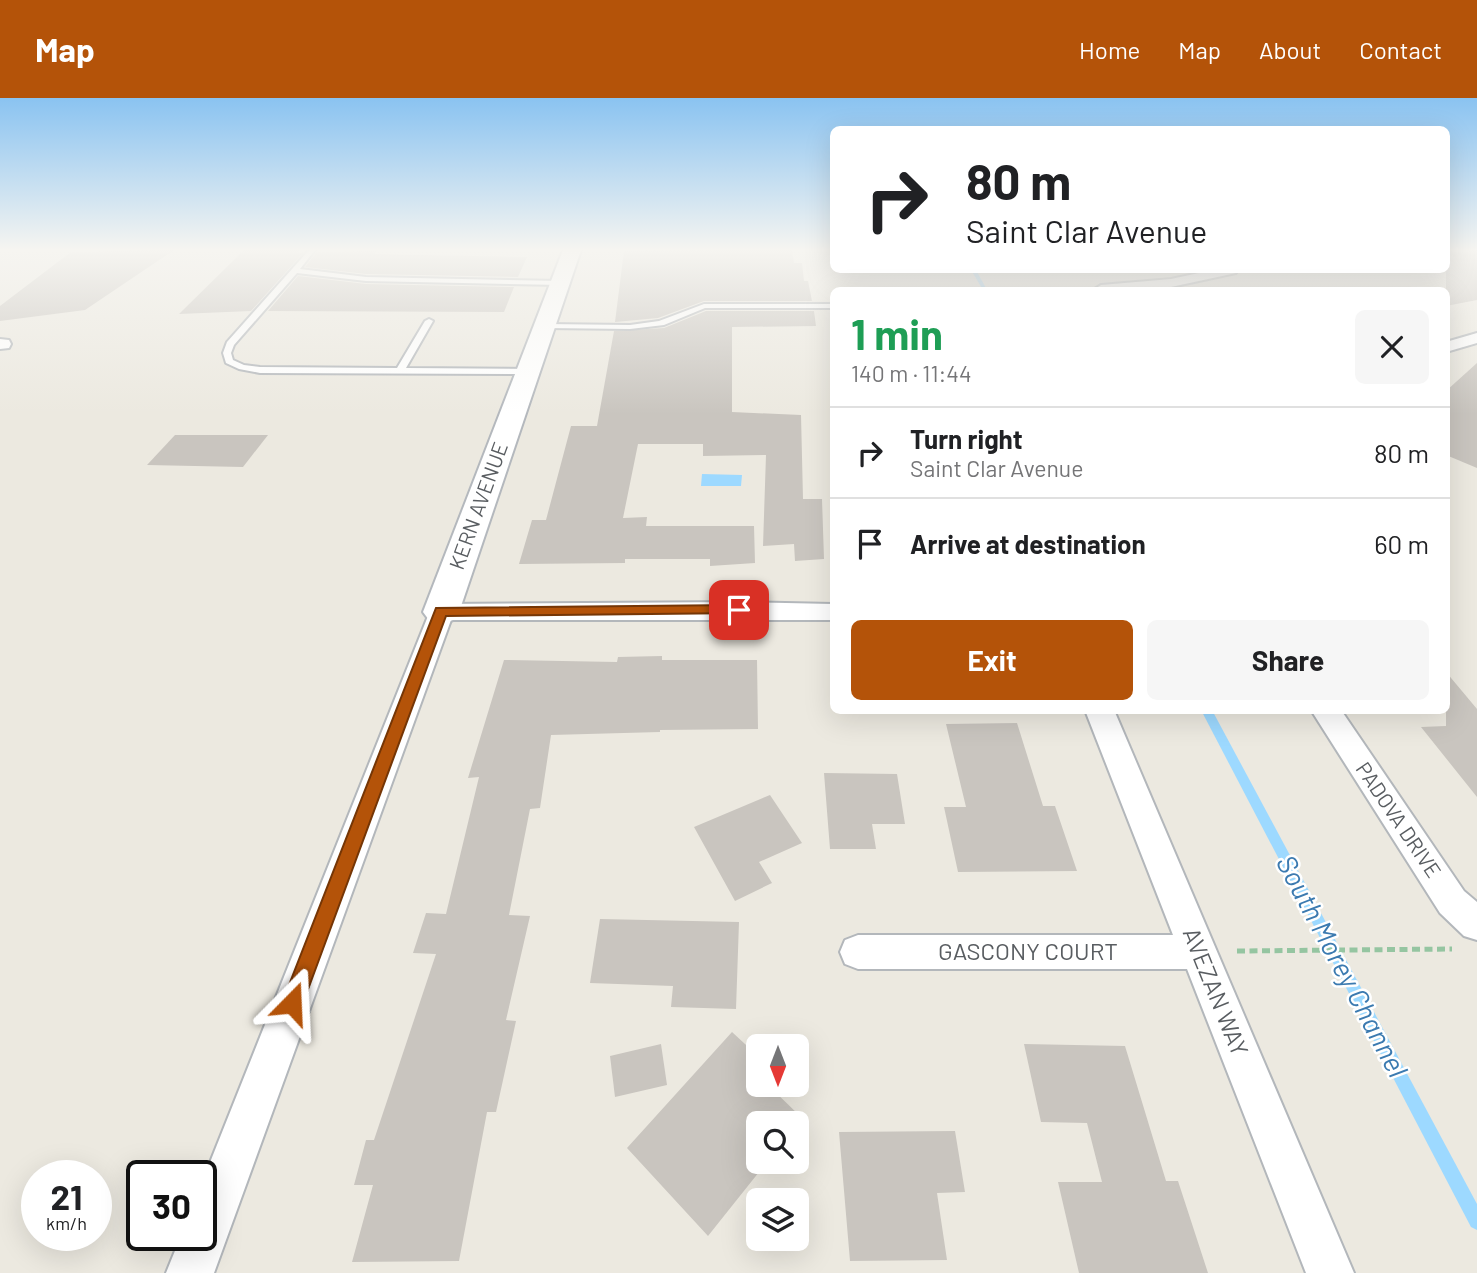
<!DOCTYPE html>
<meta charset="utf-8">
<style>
:root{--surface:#fff;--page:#f6f6f6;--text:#202124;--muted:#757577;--line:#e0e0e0;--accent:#b45309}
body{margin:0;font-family:Barlow,sans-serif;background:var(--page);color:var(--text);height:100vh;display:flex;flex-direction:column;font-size:26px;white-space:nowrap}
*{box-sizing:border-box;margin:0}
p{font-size:23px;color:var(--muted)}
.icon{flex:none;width:38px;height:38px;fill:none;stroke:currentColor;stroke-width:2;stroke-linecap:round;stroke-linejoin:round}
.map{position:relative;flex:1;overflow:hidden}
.panel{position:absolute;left:830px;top:189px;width:620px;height:427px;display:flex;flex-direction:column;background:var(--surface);border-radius:10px;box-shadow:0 7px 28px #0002}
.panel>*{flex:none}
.hud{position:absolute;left:830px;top:28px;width:620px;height:147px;border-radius:10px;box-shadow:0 7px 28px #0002;background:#fff;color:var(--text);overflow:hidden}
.needle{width:46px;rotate:180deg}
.buttons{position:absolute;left:746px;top:936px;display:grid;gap:14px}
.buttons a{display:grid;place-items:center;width:63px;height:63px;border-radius:10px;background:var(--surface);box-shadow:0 7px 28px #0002;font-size:35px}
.speed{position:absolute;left:21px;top:1062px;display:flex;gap:14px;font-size:35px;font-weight:700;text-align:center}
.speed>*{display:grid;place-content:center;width:91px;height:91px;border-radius:50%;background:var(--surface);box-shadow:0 7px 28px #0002;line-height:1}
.speed small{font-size:18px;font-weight:400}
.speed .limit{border:4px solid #111;border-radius:10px;background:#fff;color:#111}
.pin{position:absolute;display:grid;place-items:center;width:60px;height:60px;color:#fff;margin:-30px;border-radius:14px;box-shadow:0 4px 10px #0006}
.me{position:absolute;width:77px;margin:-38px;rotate:21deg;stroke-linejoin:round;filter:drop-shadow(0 0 5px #0008)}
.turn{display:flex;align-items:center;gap:24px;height:147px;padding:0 21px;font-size:32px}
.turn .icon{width:91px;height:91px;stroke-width:2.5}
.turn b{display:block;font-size:49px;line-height:60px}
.round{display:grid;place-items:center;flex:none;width:74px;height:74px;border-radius:10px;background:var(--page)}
.head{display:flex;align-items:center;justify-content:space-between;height:119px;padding:0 21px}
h1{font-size:42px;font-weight:700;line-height:52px;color:#1e9e55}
.primary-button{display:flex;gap:14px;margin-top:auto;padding:14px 21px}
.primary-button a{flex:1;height:80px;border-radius:10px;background:var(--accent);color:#fff;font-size:28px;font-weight:700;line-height:80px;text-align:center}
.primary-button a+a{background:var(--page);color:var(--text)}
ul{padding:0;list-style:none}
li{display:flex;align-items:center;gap:21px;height:91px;padding:0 21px;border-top:2px solid var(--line)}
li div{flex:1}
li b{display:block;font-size:26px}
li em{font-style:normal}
header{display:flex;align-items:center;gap:42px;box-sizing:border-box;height:98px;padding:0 35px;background:var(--accent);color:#fff}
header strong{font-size:33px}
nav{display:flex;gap:38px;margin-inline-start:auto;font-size:24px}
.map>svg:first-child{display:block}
.water{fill:#9dd9ff}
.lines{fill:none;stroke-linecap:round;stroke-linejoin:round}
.stream{fill:#9dd9ff;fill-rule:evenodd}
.building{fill:#c9c5bf}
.lane-casing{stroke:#b3b7bb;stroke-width:4}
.street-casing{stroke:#b3b7bb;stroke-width:4}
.secondary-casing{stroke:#b4b8bd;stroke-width:4}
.path{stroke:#95c5a1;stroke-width:5;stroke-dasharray:8 4.5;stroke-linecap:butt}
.lane{fill:#fff;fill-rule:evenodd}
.street{fill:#fff;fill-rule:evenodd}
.secondary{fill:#fff;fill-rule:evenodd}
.route{fill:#b45309;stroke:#753606;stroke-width:2}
.labels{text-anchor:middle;stroke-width:5;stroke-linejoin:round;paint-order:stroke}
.street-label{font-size:21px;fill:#595d61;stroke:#fff}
.near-street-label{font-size:24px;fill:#595d61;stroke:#fff}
.near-water-label{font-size:28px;font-style:italic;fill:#3b7ab0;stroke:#fff}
</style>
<header>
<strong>Map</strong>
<nav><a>Home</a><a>Map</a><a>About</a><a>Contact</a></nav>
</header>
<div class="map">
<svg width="1477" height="1175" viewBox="0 0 1477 1175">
<rect width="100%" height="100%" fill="#ece9e0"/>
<polygon class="water" points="702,376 742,377 741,388 701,388"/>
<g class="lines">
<g class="stream">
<polygon points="971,172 976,172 987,192 983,192"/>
<polygon points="1201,612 1212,612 1477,1106 1477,1132 1471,1129"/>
</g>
</g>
<g class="building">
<polygon points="174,152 85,212 0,223 0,208 71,154"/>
<polygon points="244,152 300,152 298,155 303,155 251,213 179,216"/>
<polygon points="756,152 792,152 794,165 802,165 804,183 808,183 812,203 704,203 658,220 615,224 624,153"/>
<polygon points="1446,152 1460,155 1477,152 1477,202 1446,208"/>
<polygon points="377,153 374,156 527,159 518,179 366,176 305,169 317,154"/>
<polygon points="298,178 366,186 514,189 504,214 268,213"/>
<polygon points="706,213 814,213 816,228 732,229 732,314 801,317 803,401 822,401 824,461 795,463 794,446 763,448 766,357 703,358 703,346 638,346 623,420 647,419 646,428 754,428 755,465 710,468 710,461 625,461 625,465 519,466 532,422 546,422 571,328 597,328 614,233 664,230"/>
<polygon points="1477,265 1477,370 1446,357 1446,293"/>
<polygon points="175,337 268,337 243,369 147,367"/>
<polygon points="662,558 662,562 757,562 758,631 660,632 660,634 551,637 540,710 530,711 509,817 530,818 506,922 516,923 496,1014 487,1014 459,1163 352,1164 373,1087 354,1087 366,1042 374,1042 436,856 413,855 426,815 446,816 479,679 468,680 504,562 617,564 618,559"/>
<polygon points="1446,574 1477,611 1477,699 1421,629 1446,628"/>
<polygon points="1017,625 1043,708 1055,708 1077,773 958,774 944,709 966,709 946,626"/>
<polygon points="824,675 897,676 905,726 872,726 876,751 830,751"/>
<polygon points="770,697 802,745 759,764 772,785 735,803 694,729"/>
<polygon points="600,821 739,824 736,911 671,909 673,888 590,885"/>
<polygon points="732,934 758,958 758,987 768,987 802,1020 796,1028 758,1026 758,1064 767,1064 708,1138 627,1050"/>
<polygon points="661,946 667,987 615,999 610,958"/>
<polygon points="1024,946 1125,948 1166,1083 1178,1083 1208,1175 1079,1175 1058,1084 1102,1084 1087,1025 1041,1024"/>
<polygon points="955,1033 965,1094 937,1095 947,1162 850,1163 839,1034"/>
</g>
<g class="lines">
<g class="lane-casing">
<g id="lane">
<polygon points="309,152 315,152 300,171 366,179 561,183 565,185 561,187 366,183 297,175 234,247 231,255 233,262 244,267 260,269 397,270 425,223 429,221 433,223 406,270 532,271 532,275 529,276 260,275 239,271 226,265 223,255 227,244"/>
<polygon points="704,206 833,206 833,210 705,210 664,227 630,231 546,230 542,228 546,226 630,227 659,223"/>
</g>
</g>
<g class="street-casing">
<g id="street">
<polygon points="1213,172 1238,172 1236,175 1171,189 1093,192 1101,187 1171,181"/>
<polygon points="1477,235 1477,245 1446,254 1446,244"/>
<polygon points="0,241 9,242 11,246 9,250 0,251"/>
<polygon points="739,504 833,506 833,522 451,522 214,1175 166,1175 181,1138 201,1138 201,1087 432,508 441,506"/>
<polygon points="1085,612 1114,612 1354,1175 1306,1175 1187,871 858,871 845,866 840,854 845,842 858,837 1173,837"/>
<polygon points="1311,612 1341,612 1464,793 1477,804 1477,842 1464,838 1440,815"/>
</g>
</g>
<g class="secondary-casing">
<polygon id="secondary" points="563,152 581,152 459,514 453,522 441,526 429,522 423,514"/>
</g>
<polyline class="path" points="1237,853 1452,851"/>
<use href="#lane" class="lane"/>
<use href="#street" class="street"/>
<use href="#secondary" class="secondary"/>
</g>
<linearGradient id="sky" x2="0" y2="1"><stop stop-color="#8ac3f1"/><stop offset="0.48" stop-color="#f6f5f1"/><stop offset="1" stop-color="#f6f5f1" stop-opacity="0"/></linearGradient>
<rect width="1477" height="316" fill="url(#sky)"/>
<polygon class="route" points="739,507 746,512 744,515 446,518 303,905 300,912 292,915 285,912 282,905 436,510"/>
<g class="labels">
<g class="street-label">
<text transform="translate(479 408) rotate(-70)" y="7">KERN AVENUE</text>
<text transform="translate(1398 722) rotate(56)" y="7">PADOVA DRIVE</text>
</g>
<g class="near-street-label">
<text x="1028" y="862">GASCONY COURT</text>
<text transform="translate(1215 894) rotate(68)" y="8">AVEZAN WAY</text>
</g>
<g class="near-water-label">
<text transform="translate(1342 868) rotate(62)" y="10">South Morey Channel</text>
</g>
</g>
</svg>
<div class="buttons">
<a><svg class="needle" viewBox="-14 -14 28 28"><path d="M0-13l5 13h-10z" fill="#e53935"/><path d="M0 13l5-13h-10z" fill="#757577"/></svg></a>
<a><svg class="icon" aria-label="search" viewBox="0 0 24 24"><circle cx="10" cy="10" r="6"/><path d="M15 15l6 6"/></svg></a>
<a><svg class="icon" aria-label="layers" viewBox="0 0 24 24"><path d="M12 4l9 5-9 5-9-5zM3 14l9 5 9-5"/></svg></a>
</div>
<div class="speed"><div>21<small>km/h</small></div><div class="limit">30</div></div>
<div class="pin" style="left:739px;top:512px;background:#d93025"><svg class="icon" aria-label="arrive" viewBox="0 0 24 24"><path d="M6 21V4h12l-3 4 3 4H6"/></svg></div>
<svg class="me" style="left:292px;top:905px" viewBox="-20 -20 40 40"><path d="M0-17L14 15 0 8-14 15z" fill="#b45309" stroke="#fff" stroke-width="4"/></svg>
<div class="hud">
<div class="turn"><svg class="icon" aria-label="right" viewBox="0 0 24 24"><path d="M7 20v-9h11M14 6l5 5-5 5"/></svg><div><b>80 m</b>Saint Clar Avenue</div></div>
</div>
<section class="panel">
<div class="head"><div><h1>1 min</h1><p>140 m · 11:44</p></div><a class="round"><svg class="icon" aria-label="close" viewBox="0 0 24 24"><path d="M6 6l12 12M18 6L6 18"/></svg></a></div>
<ul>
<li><svg class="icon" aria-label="right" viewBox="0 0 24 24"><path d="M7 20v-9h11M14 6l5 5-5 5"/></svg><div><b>Turn right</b><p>Saint Clar Avenue</p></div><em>80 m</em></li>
<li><svg class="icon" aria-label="arrive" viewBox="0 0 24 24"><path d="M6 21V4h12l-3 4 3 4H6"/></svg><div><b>Arrive at destination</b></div><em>60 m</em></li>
</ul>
<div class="primary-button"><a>Exit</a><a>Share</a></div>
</section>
</div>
